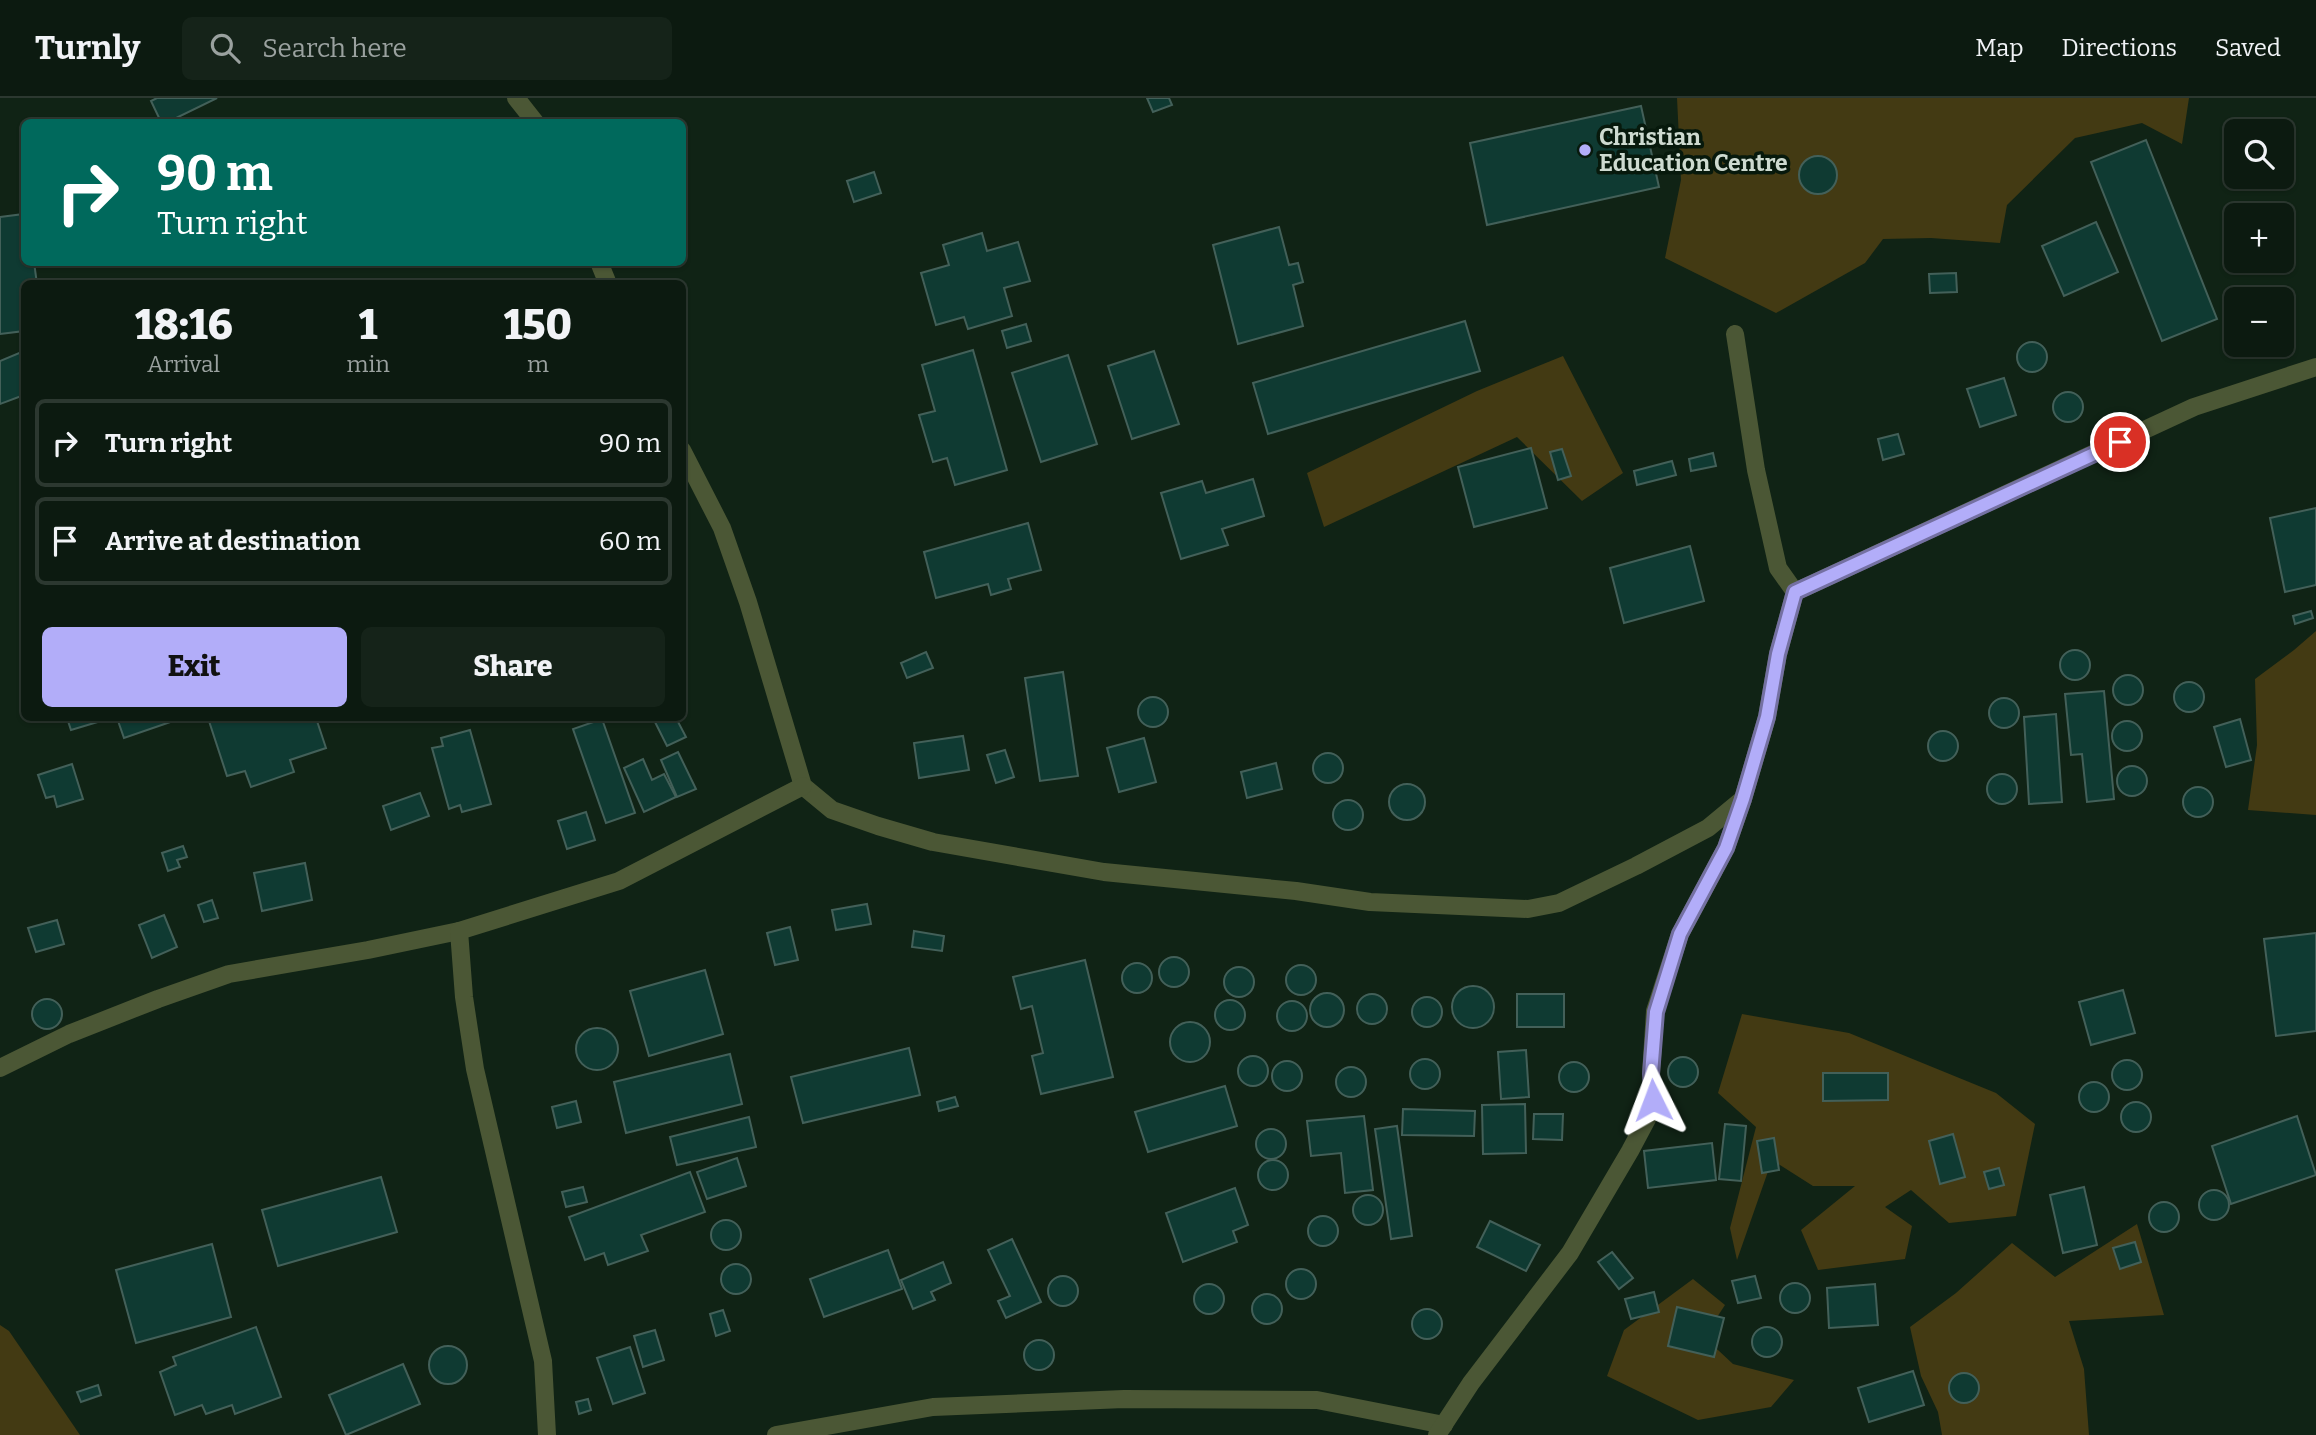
<!DOCTYPE html>
<meta charset="utf-8">
<style>
:root{--surface:#0c1a10;--page:#152319;--text:#f1f3f6;--muted:#9aa19f;--line:#2c3830;--accent:#b2adf9}
body{margin:0;font-family:Bitter,serif;background:var(--page);color:var(--text);height:100vh;display:flex;flex-direction:column;font-size:26px;white-space:nowrap}
*{box-sizing:border-box;margin:0}
p{font-size:23px;color:var(--muted)}
.icon{flex:none;width:38px;height:38px;fill:none;stroke:currentColor;stroke-width:2;stroke-linecap:round;stroke-linejoin:round}
.map{position:relative;flex:1;overflow:hidden}
.side{position:absolute;left:21px;top:182px;width:665px;height:441px;display:flex;flex-direction:column;background:var(--surface);border-radius:10px;box-shadow:0 2px 5px #0004,0 0 0 2px var(--line)}
.side>*{flex:none}
.hud{position:absolute;left:21px;top:21px;width:665px;height:147px;border-radius:10px;box-shadow:0 2px 5px #0004,0 0 0 2px var(--line);background:#00695c;color:#fff;overflow:hidden}
.buttons{position:absolute;left:2224px;top:21px;display:grid;gap:14px}
.buttons a{display:grid;place-items:center;width:70px;height:70px;border-radius:10px;background:var(--surface);box-shadow:0 2px 5px #0004,0 0 0 2px var(--line);font-size:35px}
.pin{position:absolute;display:grid;place-items:center;width:60px;height:60px;color:#fff;margin:-30px;border:4px solid #fff;border-radius:50%;box-shadow:0 2px 7px #0007}
.me{position:absolute;width:77px;margin:-38px;rotate:357deg;stroke-linejoin:round;filter:drop-shadow(0 0 5px #0008)}
.turn{display:flex;align-items:center;gap:24px;height:147px;padding:0 21px;font-size:32px}
.turn .icon{width:91px;height:91px;stroke-width:2.5}
.turn b{display:block;font-size:49px;line-height:60px}
.eta{display:flex;justify-content:space-evenly;align-items:center;height:119px;text-align:center}
.eta b{font-size:42px;font-weight:800;line-height:49px}
.primary-button{display:flex;gap:14px;margin-top:auto;padding:14px 21px}
.primary-button a{flex:1;height:80px;border-radius:10px;background:var(--accent);color:#111;font-size:28px;font-weight:800;line-height:80px;text-align:center}
.primary-button a+a{background:var(--page);color:var(--text)}
ul{padding:0;list-style:none}
li{display:flex;align-items:center;gap:21px;height:88px;margin:0 14px 10px;padding:0 7px;border:4px solid var(--line);border-radius:10px}
li div{flex:1}
li b{display:block;font-size:26px}
li em{font-style:normal}
header{display:flex;align-items:center;gap:42px;box-sizing:border-box;height:98px;padding:0 35px;background:var(--surface);border-bottom:2px solid var(--line)}
header strong{font-size:33px}
nav{display:flex;gap:38px;margin-inline-start:auto;font-size:24px}
.search{width:490px;height:63px;background:var(--page);display:flex;align-items:center;gap:18px;box-sizing:border-box;padding:0 24px;border-radius:10px;color:var(--muted);font-size:26px}
.map>svg:first-child{display:block}
.green{fill:#433a13}
.building{fill:#0f3a32;stroke:#436059;stroke-width:2}
.lines{fill:none;stroke-linecap:round;stroke-linejoin:round}
.minor{stroke:#4b5735;stroke-width:18}
.route-casing{stroke:#7470a2;stroke-width:18}
.route{stroke:#b2adf9;stroke-width:12}
.poi-dot{fill:#b2adf9;stroke:#07190c;stroke-width:2.5}
.labels{text-anchor:middle;stroke-width:7;stroke-linejoin:round;paint-order:stroke}
.poi-label{font-size:23px;font-weight:bold;fill:#cedad0;stroke:#07190c;text-anchor:start}
</style>
<header>
<strong>Turnly</strong>
<div class="search"><svg class="icon" aria-label="search" viewBox="0 0 24 24"><circle cx="10" cy="10" r="6"/><path d="M15 15l6 6"/></svg>Search here</div>
<nav><a>Map</a><a>Directions</a><a>Saved</a></nav>
</header>
<div class="map">
<svg width="2316" height="1337" viewBox="0 0 2316 1337">
<rect width="100%" height="100%" fill="#102315"/>
<g class="green">
<polygon points="1677,0 2189,0 2182,46 2142,25 2075,40 2007,107 2000,145 1931,140 1883,141 1865,165 1776,215 1665,160 1681,82"/>
<polygon points="1563,258 1623,375 1582,403 1517,339 1324,429 1307,375 1477,293"/>
<polygon points="2316,533 2316,717 2248,712 2257,647 2255,581 2294,552"/>
<polygon points="1742,916 1849,935 1996,995 2035,1026 2016,1118 1949,1125 1911,1092 1885,1109 1912,1128 1905,1161 1818,1172 1801,1132 1855,1088 1813,1088 1772,1062 1737,1162 1730,1130 1756,1029 1718,995"/>
<polygon points="2137,1126 2164,1217 2069,1223 2084,1271 2089,1337 1942,1337 1938,1314 1921,1278 1910,1229 1956,1195 2012,1145 2055,1179"/>
<polygon points="1693,1181 1725,1207 1704,1239 1733,1266 1794,1282 1771,1309 1698,1322 1607,1278 1624,1232"/>
<polygon points="0,1227 9,1233 80,1337 0,1337"/>
</g>
<g class="building">
<polygon points="157,0 217,0 168,24 161,24 151,3"/>
<polygon points="1147,0 1169,0 1172,7 1153,14"/>
<polygon points="1641,8 1659,89 1487,127 1470,45"/>
<polygon points="2146,42 2217,221 2162,243 2091,64"/>
<circle cx="1818" cy="77" r="19"/>
<polygon points="874,74 881,95 854,104 847,83"/>
<polygon points="24,116 24,164 34,164 37,186 24,186 24,233 0,236 0,119"/>
<polygon points="2096,124 2118,174 2064,198 2042,148"/>
<polygon points="1279,129 1289,167 1298,165 1303,184 1293,187 1303,228 1238,246 1213,147"/>
<polygon points="982,135 987,153 1018,144 1030,183 1004,190 1012,218 968,231 964,219 936,227 921,175 949,167 943,147"/>
<polygon points="1956,175 1957,194 1930,195 1929,176"/>
<polygon points="1465,223 1480,273 1268,336 1253,285"/>
<polygon points="1026,226 1031,243 1007,250 1002,233"/>
<circle cx="2032" cy="259" r="15"/>
<polygon points="973,252 1007,372 955,387 947,360 933,364 919,317 935,313 922,267"/>
<polygon points="24,253 24,297 0,306 0,263"/>
<polygon points="1154,253 1179,326 1132,341 1108,268"/>
<polygon points="1068,257 1097,346 1041,364 1012,275"/>
<polygon points="2004,280 2016,317 1980,329 1967,291"/>
<circle cx="2068" cy="309" r="15"/>
<polygon points="1898,336 1904,356 1883,362 1878,341"/>
<polygon points="1531,350 1547,410 1474,429 1458,369"/>
<polygon points="1562,351 1571,378 1558,382 1550,354"/>
<polygon points="1713,355 1716,368 1691,373 1689,361"/>
<polygon points="1672,363 1676,377 1637,387 1634,373"/>
<polygon points="1253,381 1264,418 1222,431 1228,447 1181,461 1161,395 1202,383 1206,395"/>
<polygon points="2316,410 2316,487 2285,494 2270,420"/>
<polygon points="1028,425 1041,472 1008,481 1011,491 991,497 988,486 936,500 924,454"/>
<polygon points="1690,448 1704,503 1624,525 1610,470"/>
<polygon points="2311,513 2313,520 2295,526 2293,518"/>
<circle cx="2075" cy="567" r="15"/>
<polygon points="926,554 933,570 907,580 901,565"/>
<polygon points="1063,574 1078,678 1040,683 1025,580"/>
<circle cx="2128" cy="592" r="15"/>
<circle cx="2189" cy="599" r="15"/>
<polygon points="2104,593 2114,701 2087,704 2082,656 2071,657 2065,596"/>
<circle cx="1153" cy="614" r="15"/>
<circle cx="2004" cy="615" r="15"/>
<polygon points="2056,616 2062,704 2029,706 2024,619"/>
<polygon points="67,620 111,620 71,632"/>
<polygon points="117,620 182,620 124,640"/>
<polygon points="208,620 316,620 326,650 290,662 294,674 251,689 245,673 227,678"/>
<polygon points="653,620 676,620 686,639 667,648"/>
<polygon points="602,621 635,715 606,725 573,631"/>
<polygon points="2240,621 2251,662 2226,669 2214,629"/>
<circle cx="2127" cy="638" r="15"/>
<polygon points="470,632 491,706 462,714 460,707 449,711 432,650 443,648 441,640"/>
<circle cx="1943" cy="648" r="15"/>
<polygon points="963,638 969,672 919,680 914,645"/>
<polygon points="1144,640 1156,684 1119,694 1107,650"/>
<polygon points="1005,652 1014,679 996,685 987,657"/>
<polygon points="678,654 696,691 677,699 661,662"/>
<circle cx="1328" cy="670" r="15"/>
<polygon points="643,661 652,682 664,676 676,699 644,714 624,670"/>
<polygon points="1276,665 1282,691 1247,700 1241,674"/>
<polygon points="72,666 83,701 57,709 54,698 46,700 38,677"/>
<circle cx="2132" cy="683" r="15"/>
<circle cx="2002" cy="691" r="15"/>
<circle cx="1407" cy="704" r="18"/>
<circle cx="2198" cy="704" r="15"/>
<polygon points="420,695 429,718 391,732 383,708"/>
<circle cx="1348" cy="717" r="15"/>
<polygon points="586,714 595,742 567,751 558,723"/>
<polygon points="183,748 187,759 177,762 180,769 168,773 162,755"/>
<polygon points="305,765 312,802 262,813 254,775"/>
<polygon points="212,802 218,820 204,824 198,807"/>
<polygon points="867,806 871,826 836,832 832,812"/>
<polygon points="164,817 177,849 152,860 139,827"/>
<polygon points="57,822 64,846 36,854 28,830"/>
<polygon points="790,829 798,862 775,867 767,835"/>
<polygon points="914,833 944,838 942,853 912,849"/>
<polygon points="2316,835 2316,933 2276,938 2264,841"/>
<circle cx="1174" cy="874" r="15"/>
<polygon points="1085,862 1113,979 1041,996 1032,958 1043,955 1032,908 1021,911 1013,879"/>
<circle cx="1137" cy="880" r="15"/>
<circle cx="1301" cy="882" r="15"/>
<circle cx="1239" cy="884" r="15"/>
<polygon points="705,872 723,936 649,958 630,893"/>
<circle cx="1473" cy="909" r="21"/>
<polygon points="2123,892 2135,935 2091,947 2079,904"/>
<circle cx="1327" cy="912" r="17"/>
<rect x="1517" y="896" width="47" height="33"/>
<circle cx="1372" cy="911" r="15"/>
<circle cx="1427" cy="914" r="15"/>
<circle cx="47" cy="916" r="15"/>
<circle cx="1230" cy="917" r="15"/>
<circle cx="1292" cy="918" r="15"/>
<circle cx="1190" cy="944" r="20"/>
<circle cx="597" cy="951" r="21"/>
<polygon points="909,950 920,997 803,1025 791,979"/>
<polygon points="1526,952 1529,999 1501,1001 1498,954"/>
<polygon points="730,956 742,1006 626,1035 614,984"/>
<circle cx="1253" cy="973" r="15"/>
<circle cx="1683" cy="974" r="15"/>
<circle cx="1425" cy="976" r="15"/>
<circle cx="2127" cy="977" r="15"/>
<circle cx="1287" cy="978" r="15"/>
<circle cx="1574" cy="979" r="15"/>
<circle cx="1351" cy="984" r="15"/>
<polygon points="1823,975 1888,975 1888,1002 1823,1003"/>
<circle cx="2094" cy="999" r="15"/>
<polygon points="1225,988 1237,1028 1148,1054 1135,1014"/>
<polygon points="955,999 958,1008 939,1013 937,1004"/>
<polygon points="576,1003 581,1024 557,1030 552,1009"/>
<circle cx="2136" cy="1019" r="15"/>
<polygon points="1525,1006 1526,1055 1483,1056 1482,1007"/>
<polygon points="1403,1011 1475,1013 1474,1038 1402,1037"/>
<polygon points="1534,1016 1563,1016 1562,1042 1533,1041"/>
<polygon points="1364,1018 1373,1092 1345,1095 1341,1055 1311,1058 1307,1023"/>
<polygon points="2297,1018 2316,1077 2231,1106 2212,1048"/>
<polygon points="749,1019 756,1049 677,1067 670,1039"/>
<polygon points="1725,1026 1746,1028 1741,1083 1719,1081"/>
<polygon points="1397,1028 1412,1138 1391,1141 1375,1031"/>
<circle cx="1271" cy="1046" r="15"/>
<polygon points="1953,1036 1965,1079 1940,1086 1929,1043"/>
<polygon points="1774,1040 1779,1072 1762,1075 1757,1043"/>
<polygon points="1712,1045 1716,1082 1648,1090 1644,1053"/>
<polygon points="737,1060 746,1088 707,1101 697,1074"/>
<circle cx="1273" cy="1077" r="15"/>
<polygon points="1999,1070 2004,1087 1989,1091 1984,1074"/>
<polygon points="690,1074 705,1114 641,1137 648,1153 608,1167 604,1155 585,1162 569,1119"/>
<polygon points="381,1079 397,1134 278,1168 262,1112"/>
<polygon points="583,1089 587,1104 566,1109 562,1094"/>
<polygon points="2084,1089 2097,1147 2063,1155 2050,1097"/>
<polygon points="1235,1090 1248,1127 1233,1133 1237,1144 1183,1164 1166,1115"/>
<circle cx="2214" cy="1107" r="15"/>
<circle cx="1368" cy="1112" r="15"/>
<circle cx="2164" cy="1119" r="15"/>
<circle cx="1323" cy="1133" r="15"/>
<circle cx="726" cy="1137" r="15"/>
<polygon points="1490,1123 1540,1147 1526,1173 1477,1149"/>
<polygon points="1012,1141 1041,1204 1006,1220 998,1203 1010,1198 988,1152"/>
<polygon points="2135,1144 2141,1164 2120,1171 2113,1150"/>
<polygon points="212,1146 231,1219 136,1245 116,1172"/>
<polygon points="888,1152 902,1191 824,1219 810,1181"/>
<polygon points="1612,1154 1633,1180 1619,1191 1598,1164"/>
<polygon points="943,1164 951,1185 931,1194 935,1202 913,1211 901,1182"/>
<circle cx="736" cy="1181" r="15"/>
<circle cx="1301" cy="1186" r="15"/>
<polygon points="1755,1178 1761,1200 1738,1205 1732,1183"/>
<circle cx="1063" cy="1193" r="15"/>
<circle cx="1795" cy="1200" r="15"/>
<polygon points="1875,1186 1878,1227 1829,1230 1827,1190"/>
<circle cx="1209" cy="1201" r="15"/>
<polygon points="1654,1194 1659,1214 1631,1221 1625,1201"/>
<circle cx="1267" cy="1211" r="15"/>
<polygon points="1677,1209 1724,1220 1714,1259 1668,1248"/>
<circle cx="1427" cy="1226" r="15"/>
<polygon points="723,1212 730,1233 716,1238 710,1216"/>
<polygon points="256,1229 281,1299 235,1316 232,1307 206,1316 202,1307 175,1317 160,1274 176,1267 173,1259"/>
<circle cx="1767" cy="1244" r="15"/>
<polygon points="655,1232 664,1262 643,1269 634,1238"/>
<circle cx="1039" cy="1257" r="15"/>
<circle cx="448" cy="1267" r="19"/>
<polygon points="630,1249 645,1295 613,1306 597,1260"/>
<polygon points="403,1266 420,1306 346,1337 329,1297"/>
<polygon points="1913,1273 1924,1307 1869,1324 1858,1290"/>
<circle cx="1964" cy="1290" r="15"/>
<polygon points="98,1287 101,1297 81,1304 77,1294"/>
<polygon points="588,1301 591,1312 579,1316 576,1304"/>
</g>
<g class="lines">
<g class="minor">
<polyline points="516,0 535,24"/>
<polyline points="599,164 608,186"/>
<polyline points="682,352 722,430 748,504 803,688 832,712 878,728 933,744 1104,774 1296,793 1370,804 1528,811 1559,805 1636,768 1708,730 1743,701"/>
<polyline points="1795,494 2194,309 2316,269"/>
<polyline points="0,970 69,936 158,901 229,876 368,852 459,833"/>
<polyline points="547,1337 543,1263 475,971 464,899 459,833 619,783 803,688"/>
<polyline points="776,1337 933,1309 1124,1301 1317,1302 1444,1327"/>
<polyline points="1437,1337 1471,1285 1570,1155 1630,1053 1647,1021 1653,1002 1651,976 1655,913 1680,836 1726,750 1743,701 1767,619 1778,556 1795,494 1778,470 1756,372 1735,236"/>
</g>
</g>
<g class="lines">
<g class="route-casing">
<polyline id="route" points="1653,1002 1651,976 1656,914 1680,836 1726,750 1743,701 1767,619 1778,556 1795,494 2120,344"/>
</g>
<use href="#route" class="route"/>
</g>
<circle class="poi-dot" cx="1585" cy="52" r="7"/>
<g class="labels">
<g class="poi-label">
<text x="1599" y="47">Christian<tspan x="1599" dy="26">Education Centre</tspan></text>
</g>
</g>
</svg>
<div class="buttons">
<a><svg class="icon" aria-label="search" viewBox="0 0 24 24"><circle cx="10" cy="10" r="6"/><path d="M15 15l6 6"/></svg></a>
<a>+</a>
<a>−</a>
</div>
<div class="pin" style="left:2120px;top:344px;background:#d93025"><svg class="icon" aria-label="arrive" viewBox="0 0 24 24"><path d="M6 21V4h12l-3 4 3 4H6"/></svg></div>
<svg class="me" style="left:1653px;top:1002px" viewBox="-20 -20 40 40"><path d="M0-17L14 15 0 8-14 15z" fill="#b2adf9" stroke="#fff" stroke-width="4"/></svg>
<div class="hud">
<div class="turn"><svg class="icon" aria-label="right" viewBox="0 0 24 24"><path d="M7 20v-9h11M14 6l5 5-5 5"/></svg><div><b>90 m</b>Turn right</div></div>
</div>
<section class="side">
<div class="eta">
<div><b>18:16</b><p>Arrival</p></div>
<div><b>1</b><p>min</p></div>
<div><b>150</b><p>m</p></div>
</div>
<ul>
<li><svg class="icon" aria-label="right" viewBox="0 0 24 24"><path d="M7 20v-9h11M14 6l5 5-5 5"/></svg><div><b>Turn right</b></div><em>90 m</em></li>
<li><svg class="icon" aria-label="arrive" viewBox="0 0 24 24"><path d="M6 21V4h12l-3 4 3 4H6"/></svg><div><b>Arrive at destination</b></div><em>60 m</em></li>
</ul>
<div class="primary-button"><a>Exit</a><a>Share</a></div>
</section>
</div>
